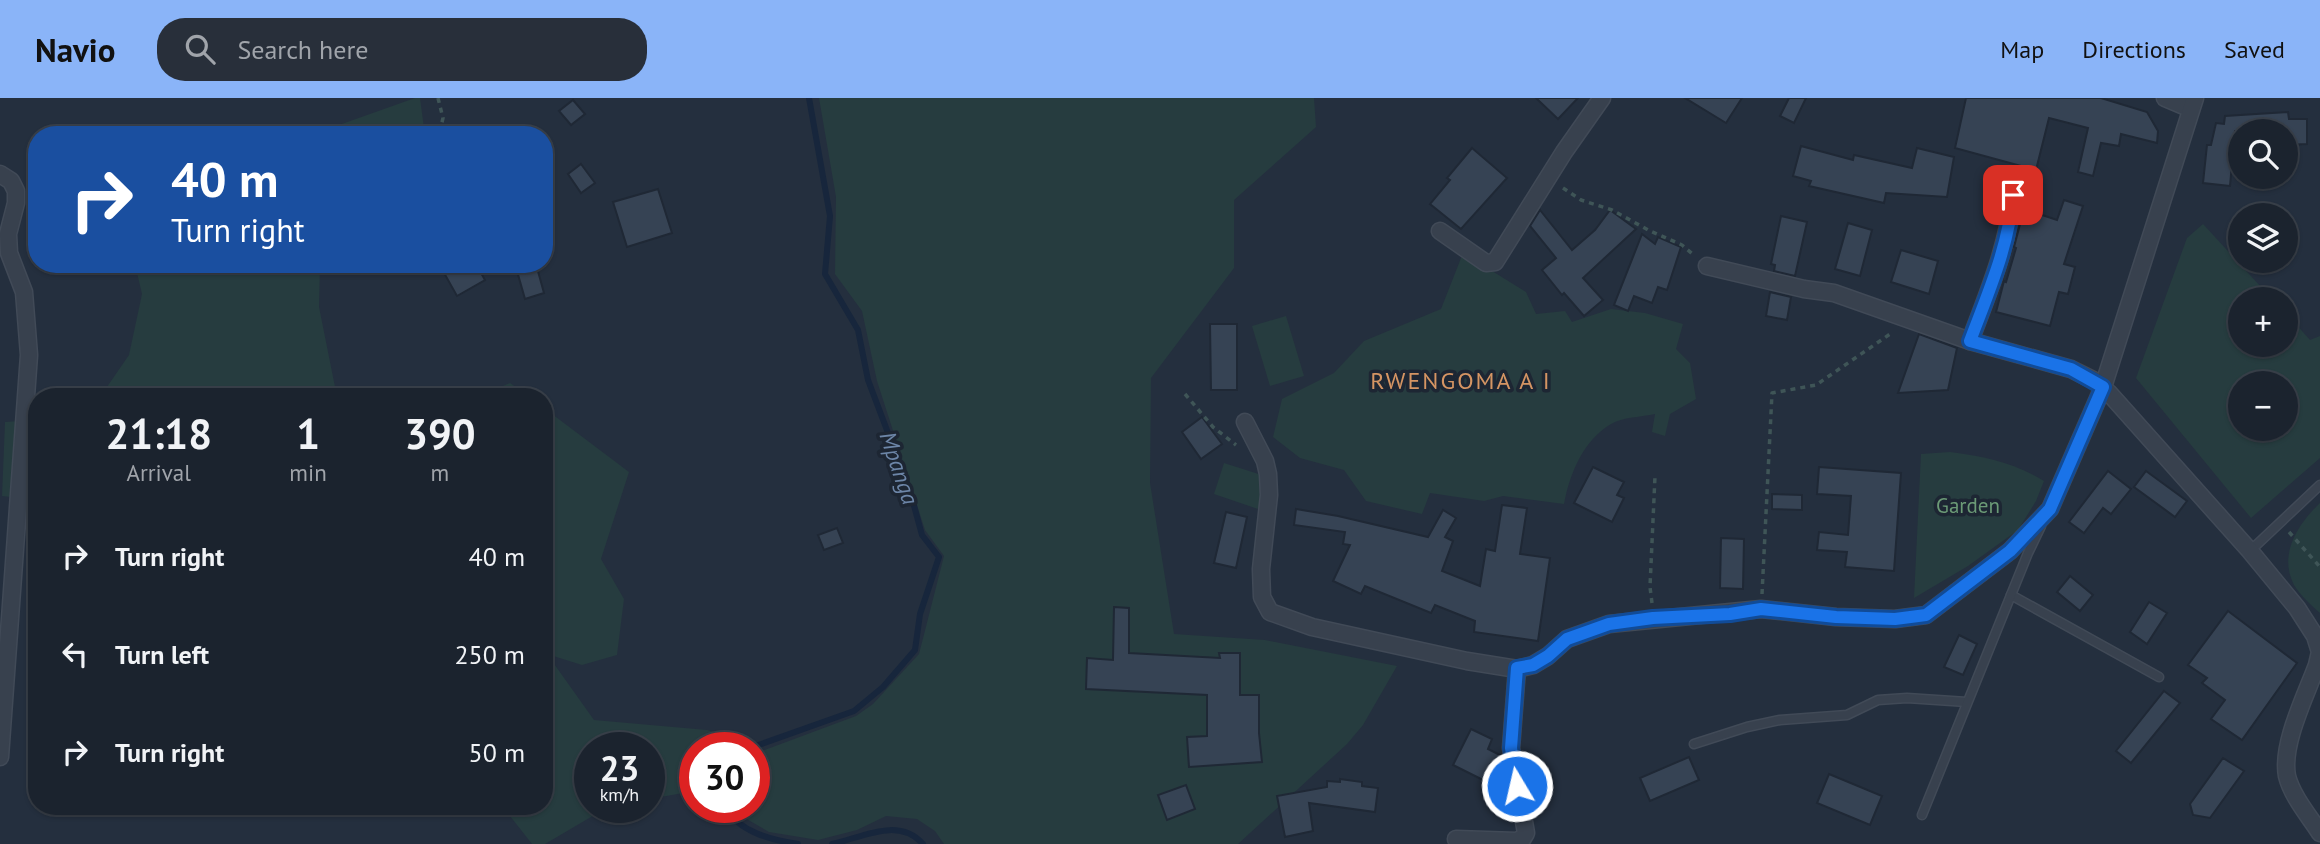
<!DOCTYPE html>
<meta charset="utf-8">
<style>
:root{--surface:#1b232e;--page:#282f3a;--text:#f1f3f6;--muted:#a0a4aa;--line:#39404a;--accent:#8ab4f8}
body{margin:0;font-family:"PT Sans",sans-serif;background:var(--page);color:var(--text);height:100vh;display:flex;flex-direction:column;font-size:26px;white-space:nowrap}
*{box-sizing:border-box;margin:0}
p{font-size:23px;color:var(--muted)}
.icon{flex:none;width:38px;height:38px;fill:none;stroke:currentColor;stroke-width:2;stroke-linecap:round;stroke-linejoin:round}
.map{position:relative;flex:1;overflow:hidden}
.drawer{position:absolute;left:28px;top:290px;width:525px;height:427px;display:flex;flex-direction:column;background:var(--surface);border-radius:28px;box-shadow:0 2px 5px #0004,0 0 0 2px var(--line)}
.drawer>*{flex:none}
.hud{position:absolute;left:28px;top:28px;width:525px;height:147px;border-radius:28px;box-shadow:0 2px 5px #0004,0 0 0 2px var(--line);background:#1a4fa0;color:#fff;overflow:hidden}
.fabs{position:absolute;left:2228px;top:21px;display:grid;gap:14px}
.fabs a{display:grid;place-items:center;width:70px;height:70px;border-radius:50%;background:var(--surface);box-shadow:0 2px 5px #0004,0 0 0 2px var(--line);font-size:35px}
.speed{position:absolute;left:574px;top:634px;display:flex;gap:14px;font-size:35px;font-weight:700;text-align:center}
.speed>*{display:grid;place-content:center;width:91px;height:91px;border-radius:50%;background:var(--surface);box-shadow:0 2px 5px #0004,0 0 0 2px var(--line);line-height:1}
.speed small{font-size:18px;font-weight:400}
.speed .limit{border:10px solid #d22;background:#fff;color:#111}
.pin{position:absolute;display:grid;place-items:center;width:60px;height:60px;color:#fff;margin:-30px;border-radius:14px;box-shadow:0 4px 10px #0006}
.me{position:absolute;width:77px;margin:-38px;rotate:351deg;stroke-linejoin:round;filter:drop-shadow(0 0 5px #0008)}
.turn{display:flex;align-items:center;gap:24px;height:147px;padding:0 28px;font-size:32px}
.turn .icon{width:91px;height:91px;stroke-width:2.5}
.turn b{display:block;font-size:49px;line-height:60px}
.eta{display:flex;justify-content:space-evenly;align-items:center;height:119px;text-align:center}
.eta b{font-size:42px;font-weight:800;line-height:49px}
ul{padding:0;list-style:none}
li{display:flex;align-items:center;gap:21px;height:98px;padding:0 28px}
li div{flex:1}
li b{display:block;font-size:26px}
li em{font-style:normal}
header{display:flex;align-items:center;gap:42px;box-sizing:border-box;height:98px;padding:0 35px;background:var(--accent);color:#111}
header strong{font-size:33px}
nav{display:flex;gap:38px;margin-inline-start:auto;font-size:24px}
.search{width:490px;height:63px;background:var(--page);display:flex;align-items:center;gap:18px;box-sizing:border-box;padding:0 24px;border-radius:28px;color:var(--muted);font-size:26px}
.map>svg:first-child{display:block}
.green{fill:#263c3f;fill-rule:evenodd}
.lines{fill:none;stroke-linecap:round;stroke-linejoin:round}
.stream{stroke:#17263c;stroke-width:6}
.building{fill:#364354;stroke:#1f2835;stroke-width:2}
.lane-casing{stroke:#414a57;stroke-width:11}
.street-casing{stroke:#414a57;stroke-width:19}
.path{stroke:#3f5557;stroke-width:3.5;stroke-dasharray:5 5;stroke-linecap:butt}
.lane{stroke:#38414e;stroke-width:8}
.street{stroke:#38414e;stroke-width:16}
.route-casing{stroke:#114b97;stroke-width:18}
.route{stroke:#1a73e8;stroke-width:12}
.labels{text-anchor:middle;stroke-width:7;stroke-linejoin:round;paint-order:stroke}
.park-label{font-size:21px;fill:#6b9a76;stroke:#1d2633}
.water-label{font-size:23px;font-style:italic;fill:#6d86a8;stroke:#1d2633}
.quarter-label{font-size:24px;letter-spacing:2px;fill:#d59563;stroke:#1d2633}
</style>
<header>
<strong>Navio</strong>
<div class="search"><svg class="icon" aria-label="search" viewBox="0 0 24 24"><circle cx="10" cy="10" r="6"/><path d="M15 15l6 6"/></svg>Search here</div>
<nav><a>Map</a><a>Directions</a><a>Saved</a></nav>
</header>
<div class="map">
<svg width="2320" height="746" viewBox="0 0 2320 746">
<rect width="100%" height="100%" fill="#242f3e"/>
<g class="green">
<polygon points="415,0 420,0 424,30 393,37 324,37 339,27"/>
<polygon points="819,0 1314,0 1316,29 1234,102 1234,170 1151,280 1150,385 1174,536 1265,542 1397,568 1363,627 1347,646 1238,746 944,746 935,733 917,721 886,718 857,732 818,742 769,734 738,716 733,709 754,709 754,656 856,618 873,606 919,556 944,458 925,432 877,283 862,213 835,176 836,99"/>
<path d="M2203,126L2272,201H2240V247H2286V215L2310,242L2320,238V360L2251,420L2136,280L2187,140ZM2240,285H2286V331H2240Z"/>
<path d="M1463,155L1526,194L1536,216L1565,213L1572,224L1611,211L1645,215L1683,226L1676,251L1690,265L1696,301L1670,316L1665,338L1652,334L1655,316C1642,319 1622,319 1611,326C1583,343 1570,375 1564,406L1503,398L1484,403L1430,395L1422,416L1366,403L1344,372L1300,360L1273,339L1282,301L1334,275L1364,243L1441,211Z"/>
<polygon points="135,166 320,166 319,209 337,299 100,299 129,257 142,196"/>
<polygon points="1286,218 1304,278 1270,288 1252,228"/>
<polygon points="510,285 530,299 479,299 479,298"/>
<polygon points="544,310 629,374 601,461 624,501 617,557 582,567 547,556 594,622 707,632 747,644 731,649 695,649 695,693 649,701 649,649 590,649 590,709 608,709 545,746 532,746 503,709 544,709"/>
<polygon points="37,322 37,402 2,398 5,324"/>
<path d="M1950,354C1983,358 2015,365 2044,383L2036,403L2018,432L1968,468L1914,500L1921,356Z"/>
<polygon points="1224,365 1268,379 1258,411 1214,396"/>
<path d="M2320,405V515C2311,507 2300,497 2294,487C2278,456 2298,426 2320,405Z"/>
</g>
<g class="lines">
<g class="stream">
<polyline points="753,649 854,613 883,589 915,552 920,516 939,459 922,437 910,393 868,282 858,232 825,176 830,118 809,0"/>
<path d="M725,709C739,734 771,742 798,746"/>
<path d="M832,746C861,740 898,718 923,746"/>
</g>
</g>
<g class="building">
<polygon points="1536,0 1578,0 1558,21"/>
<polygon points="1685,0 1742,0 1726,25"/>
<polygon points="1789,0 1806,0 1794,25 1780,18"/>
<polygon points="1966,0 2101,0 2147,14 2158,33 2157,45 2121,36 2119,48 2101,45 2093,78 2078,74 2088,30 2049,20 2036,72 1955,50"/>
<polygon points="573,2 585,16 571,27 559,13"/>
<polygon points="2288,14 2289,21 2307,21 2307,46 2286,47 2286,33 2235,33 2230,88 2203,85 2207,47 2211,47 2216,25 2224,26 2225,18"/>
<polygon points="1801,48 1853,62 1854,57 1912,70 1917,50 1954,59 1947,99 1886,95 1884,105 1809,88 1811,83 1793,78"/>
<polygon points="1472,50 1507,80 1461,131 1430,106 1450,82 1447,80"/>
<polygon points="581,66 595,85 581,95 568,76"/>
<polygon points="658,91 672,135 627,149 613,104"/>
<polygon points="2064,102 2083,108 2064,166 2075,169 2068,196 2059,194 2050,228 1996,214 2004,183 2006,184 2016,150 2014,149 2024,111 2057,122"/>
<polygon points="1540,112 1572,152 1595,132 1610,112 1636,131 1583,180 1603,202 1584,218 1564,195 1562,197 1542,172 1556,160 1530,128"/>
<polygon points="1781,118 1807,124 1795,178 1774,173 1775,167 1771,166"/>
<polygon points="1848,125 1872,132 1860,178 1835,171"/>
<polygon points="1642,136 1655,146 1658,139 1681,149 1667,192 1658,189 1652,205 1634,198 1628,213 1614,207"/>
<polygon points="1901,152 1938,163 1929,196 1891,184"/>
<polygon points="439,166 476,166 485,182 457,198"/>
<polygon points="515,166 536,166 544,195 525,201"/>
<polygon points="1770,194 1791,199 1787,222 1766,218"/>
<polygon points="1210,226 1237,226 1237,292 1211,292"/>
<polygon points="1919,236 1957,250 1948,292 1898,295"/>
<polygon points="1202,319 1222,346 1201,361 1182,334"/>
<polygon points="1593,369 1624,384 1617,397 1624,400 1612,424 1574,405"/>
<polygon points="1819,369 1901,375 1894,473 1845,469 1847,454 1817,452 1819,434 1848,437 1851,398 1817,396"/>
<polygon points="2108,373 2131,391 2111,416 2103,410 2084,435 2069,424"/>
<polygon points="2146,373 2187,403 2175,419 2134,389"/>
<polygon points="1772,396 1802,397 1802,412 1772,411"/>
<polygon points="1502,407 1527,410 1520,456 1550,460 1538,543 1474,534 1475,523 1435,507 1431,515 1365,488 1361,496 1333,483 1350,447 1343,446 1345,434 1294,427 1296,411 1338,418 1428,439 1443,412 1456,420 1445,439 1453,443 1442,473 1480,488 1486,451 1495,453"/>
<polygon points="1226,414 1247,419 1236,470 1214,465"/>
<polygon points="837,430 843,445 824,452 818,437"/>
<polygon points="1721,440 1744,441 1743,491 1720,490"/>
<polygon points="2070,478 2093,497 2080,513 2057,494"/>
<polygon points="2149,504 2167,515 2147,546 2130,534"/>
<polygon points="1114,509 1129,510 1129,555 1220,560 1219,555 1240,555 1240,597 1259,597 1259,635 1262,664 1189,669 1187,639 1207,638 1207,597 1086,591 1087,560 1113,562"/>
<polygon points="2228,513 2297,565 2242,642 2211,621 2225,602 2202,585 2207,580 2188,567"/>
<polygon points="1959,537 1977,546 1963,577 1944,569"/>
<polygon points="2164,593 2180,605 2131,665 2116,653"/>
<polygon points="1471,631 1492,641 1488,651 1502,658 1503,666 1493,687 1453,667"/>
<polygon points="1689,659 1699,682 1650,703 1640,680"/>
<polygon points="2223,660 2244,673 2210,720 2193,717 2190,706"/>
<polygon points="1829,676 1882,698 1870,727 1817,705"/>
<polygon points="1340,681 1362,684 1362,688 1378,690 1375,714 1309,705 1313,733 1285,739 1277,698 1327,689 1327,683 1340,684"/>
<polygon points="1186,687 1195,711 1167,722 1158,697"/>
</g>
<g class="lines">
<g class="lane-casing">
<g id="lane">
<polyline points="2250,453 2320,387"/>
<polyline points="2011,497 2159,579"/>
<polyline points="1694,646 1747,629 1780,622 1847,617 1878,602 1907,600 1967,604"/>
<polyline points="1922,717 2028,455 2041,428"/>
</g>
</g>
<g class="street-casing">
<g id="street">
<polyline points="2165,0 2191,11"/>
<polyline points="0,76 11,83 16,93 16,105 8,136 9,155 24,194 29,257 0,659"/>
<polyline points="1440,133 1486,165 1495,164 1564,54 1602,0"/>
<path d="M1707,168L1804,191L1834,195L1970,243L2071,271L2093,282L2109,295L2250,453L2297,510L2315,538L2320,554L2317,567C2306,597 2281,646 2287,678C2292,698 2309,718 2320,735"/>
<path d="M1970,243C1988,195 2008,148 2013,97"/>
<polyline points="1245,324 1265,363 1268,376 1269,397 1261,471 1262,499 1270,514 1312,529 1467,563 1517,571 1533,567 1548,558 1567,541 1609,526 1761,511 1836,519 1895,521 1926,517 2010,453 2050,411 2103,289 2195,0"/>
<polyline points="1456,741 1517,743 1523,740 1526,735 1511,650 1517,571"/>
</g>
</g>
<g class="path">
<polyline points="438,0 443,20 439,37"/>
<polyline points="1563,90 1581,102 1612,112 1650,133 1682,147 1695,158"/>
<polyline points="1185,296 1213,329 1236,347"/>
<polyline points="2289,434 2320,469"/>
<polyline points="1762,496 1772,295 1816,287 1893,234"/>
<polyline points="1652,505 1650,489 1655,378"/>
</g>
<use href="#lane" class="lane"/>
<use href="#street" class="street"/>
</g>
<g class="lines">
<g class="route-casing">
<path id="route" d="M1517,688L1511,650L1517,570L1533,567L1548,558L1567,541L1609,526L1653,520L1730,516L1761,511L1836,519L1895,521L1926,517L2010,453L2050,411L2103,289L2071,271L1970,243C1988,195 2009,148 2013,97"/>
</g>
<use href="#route" class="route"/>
</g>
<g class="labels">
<g class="park-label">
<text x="1968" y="415">Garden</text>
</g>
<g class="water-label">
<text transform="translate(899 370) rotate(71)" y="8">Mpanga</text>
</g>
<g class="quarter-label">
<text x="1461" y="291">RWENGOMA A I</text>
</g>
</g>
</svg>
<div class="fabs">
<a><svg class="icon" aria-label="search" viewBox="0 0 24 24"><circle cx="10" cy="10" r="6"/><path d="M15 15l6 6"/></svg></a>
<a><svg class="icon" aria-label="layers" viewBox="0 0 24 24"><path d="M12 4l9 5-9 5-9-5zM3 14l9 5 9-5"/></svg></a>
<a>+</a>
<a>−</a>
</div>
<div class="speed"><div>23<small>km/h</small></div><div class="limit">30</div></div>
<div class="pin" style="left:2013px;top:97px;background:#d93025"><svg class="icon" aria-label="arrive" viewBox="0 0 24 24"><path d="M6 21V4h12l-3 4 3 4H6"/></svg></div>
<svg class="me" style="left:1517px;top:688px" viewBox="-20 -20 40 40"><circle r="17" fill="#1a73e8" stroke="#fff" stroke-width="3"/><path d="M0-11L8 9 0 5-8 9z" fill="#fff"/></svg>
<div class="hud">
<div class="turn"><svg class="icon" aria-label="right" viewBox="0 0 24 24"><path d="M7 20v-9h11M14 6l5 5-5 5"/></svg><div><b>40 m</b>Turn right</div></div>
</div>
<section class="drawer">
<div class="eta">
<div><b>21:18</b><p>Arrival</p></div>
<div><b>1</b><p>min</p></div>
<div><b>390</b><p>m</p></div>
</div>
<ul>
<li><svg class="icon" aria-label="right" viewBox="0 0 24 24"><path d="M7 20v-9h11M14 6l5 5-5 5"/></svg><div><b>Turn right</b></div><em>40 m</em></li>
<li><svg class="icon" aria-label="left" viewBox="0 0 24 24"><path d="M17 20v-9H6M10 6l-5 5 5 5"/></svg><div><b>Turn left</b></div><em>250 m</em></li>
<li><svg class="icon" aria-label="right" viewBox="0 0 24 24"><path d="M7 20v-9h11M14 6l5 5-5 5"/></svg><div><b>Turn right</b></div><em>50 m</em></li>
</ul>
</section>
</div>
